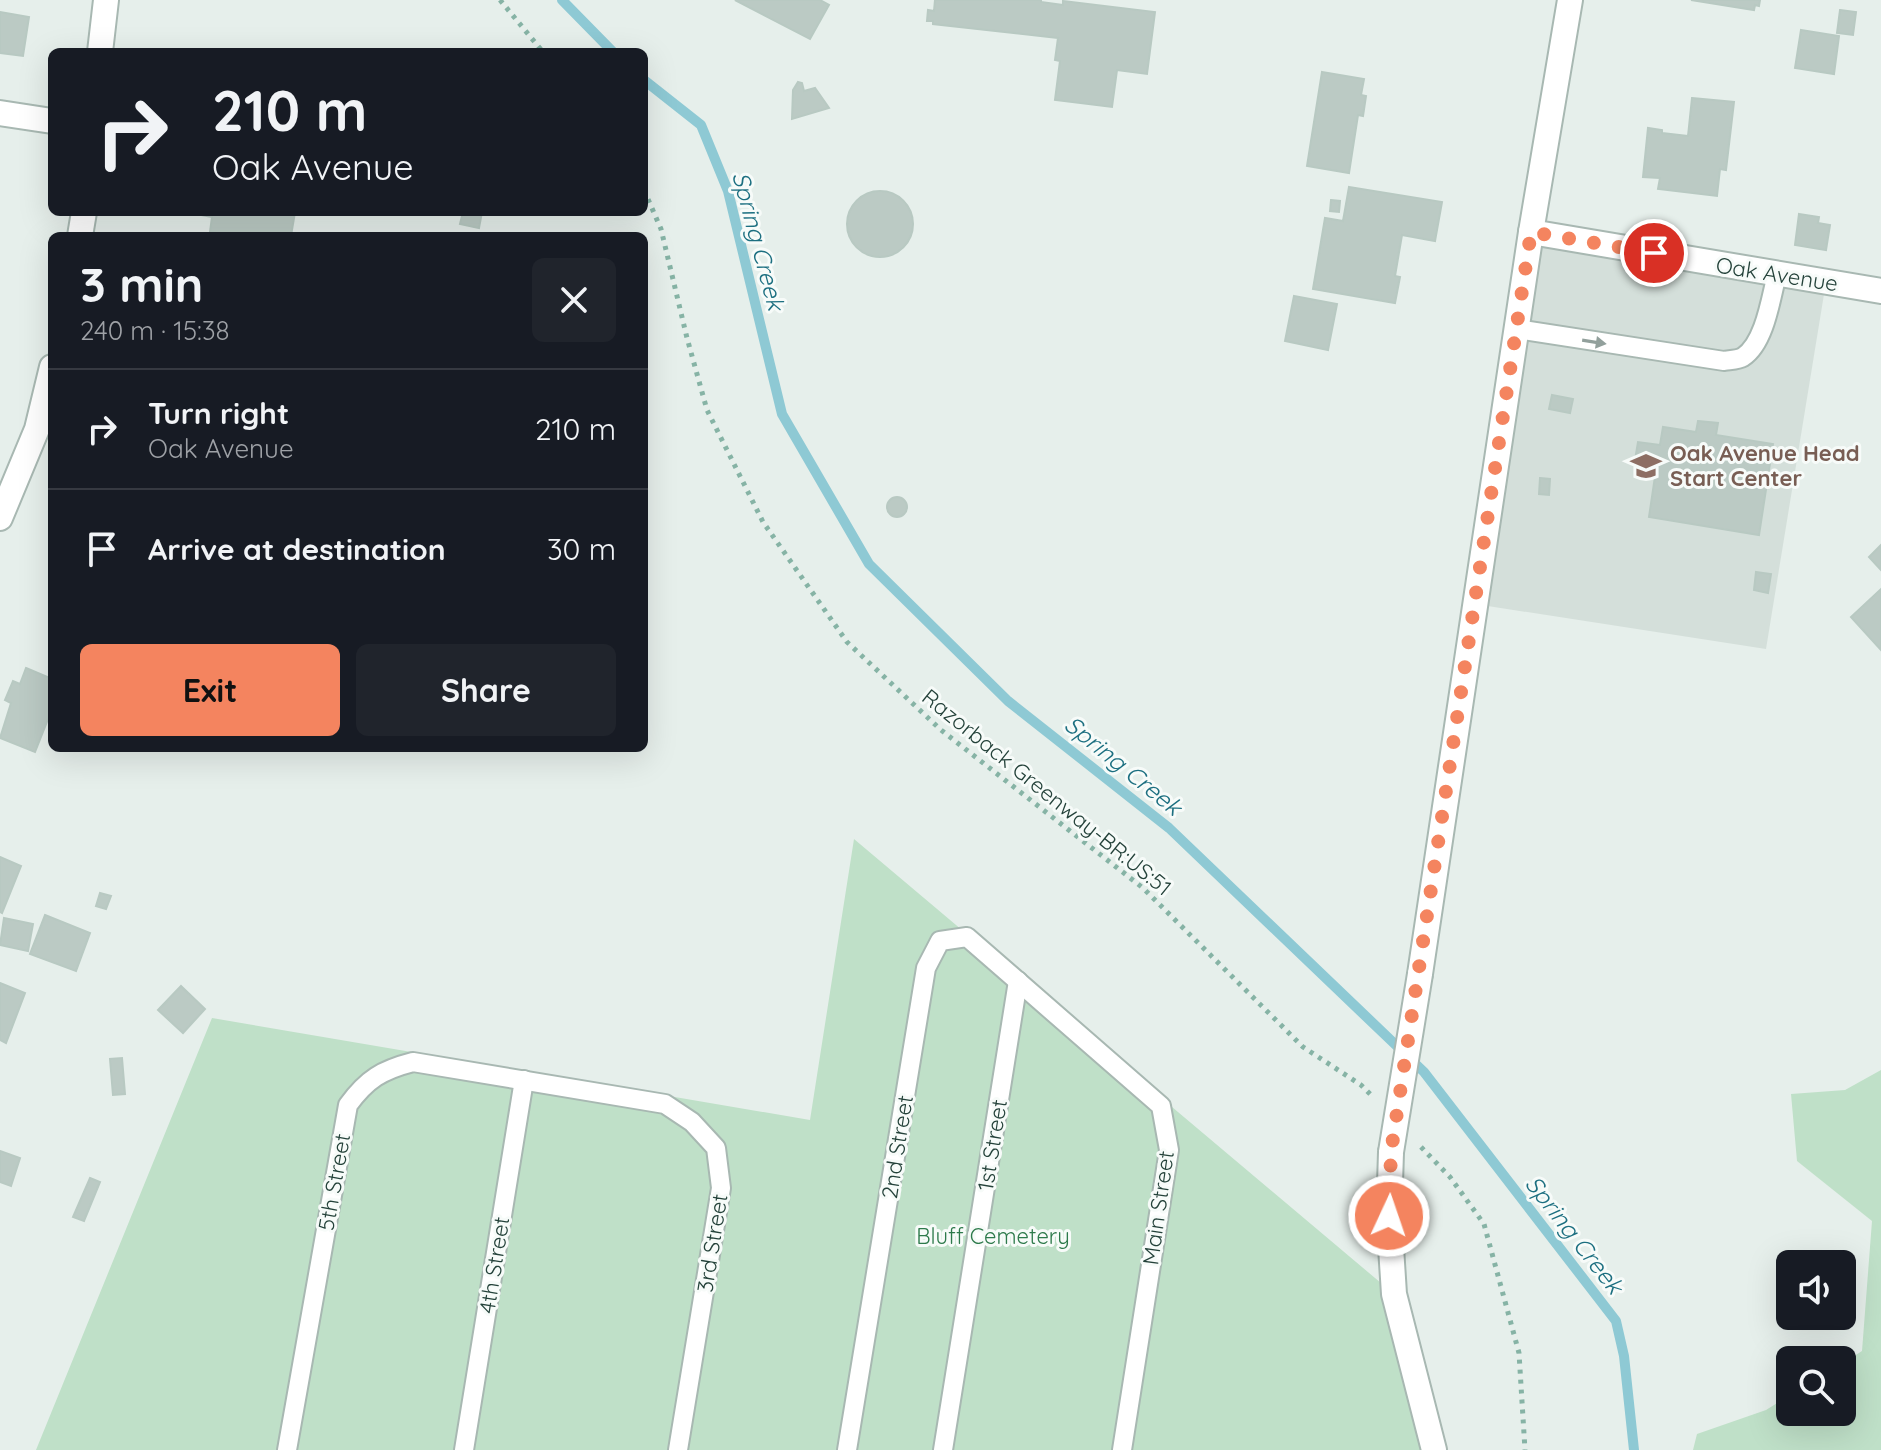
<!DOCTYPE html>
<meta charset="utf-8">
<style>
:root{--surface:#171b24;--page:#20242c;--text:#f1f3f6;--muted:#9ea1a6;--line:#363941;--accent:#f4845f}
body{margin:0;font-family:Quicksand,sans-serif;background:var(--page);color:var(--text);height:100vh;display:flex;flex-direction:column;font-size:30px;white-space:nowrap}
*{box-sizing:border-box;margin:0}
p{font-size:26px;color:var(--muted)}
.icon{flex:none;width:44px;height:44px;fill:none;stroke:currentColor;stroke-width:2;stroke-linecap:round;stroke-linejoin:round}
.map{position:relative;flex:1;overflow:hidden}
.drawer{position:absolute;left:48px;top:232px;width:600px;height:520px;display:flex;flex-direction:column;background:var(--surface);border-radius:12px;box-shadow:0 8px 32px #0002}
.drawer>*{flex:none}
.hud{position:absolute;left:48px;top:48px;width:600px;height:168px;border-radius:12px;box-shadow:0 8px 32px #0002;background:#171b24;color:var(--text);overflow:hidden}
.tools{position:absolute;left:1776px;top:1250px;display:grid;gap:16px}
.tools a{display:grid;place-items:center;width:80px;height:80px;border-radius:12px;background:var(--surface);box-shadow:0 8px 32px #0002;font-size:40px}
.pin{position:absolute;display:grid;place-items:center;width:68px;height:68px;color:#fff;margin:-34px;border:4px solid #fff;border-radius:50%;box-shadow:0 2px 8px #0007}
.me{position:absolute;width:88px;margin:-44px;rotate:3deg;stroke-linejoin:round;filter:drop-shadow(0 0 6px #0008)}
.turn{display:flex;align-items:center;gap:28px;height:168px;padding:0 32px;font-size:36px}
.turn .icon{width:104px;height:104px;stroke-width:2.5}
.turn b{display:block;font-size:56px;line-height:68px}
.round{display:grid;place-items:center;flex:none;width:84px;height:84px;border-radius:12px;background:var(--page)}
.head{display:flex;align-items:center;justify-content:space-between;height:136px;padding:0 32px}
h1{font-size:48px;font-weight:700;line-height:60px}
.button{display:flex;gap:16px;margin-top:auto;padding:16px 32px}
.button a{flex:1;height:92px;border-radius:12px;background:var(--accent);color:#111;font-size:32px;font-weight:700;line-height:92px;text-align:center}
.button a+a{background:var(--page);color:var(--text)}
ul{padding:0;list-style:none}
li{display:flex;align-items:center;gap:24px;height:120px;padding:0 32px;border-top:2px solid var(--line)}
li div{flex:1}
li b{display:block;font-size:30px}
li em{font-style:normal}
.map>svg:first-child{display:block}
.built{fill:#d4dfda}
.green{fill:#bfe0c8}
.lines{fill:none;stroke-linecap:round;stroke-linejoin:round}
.stream{stroke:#8ec9d4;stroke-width:10}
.building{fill:#bbcac4;stroke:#b8c9c2;stroke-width:2}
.lane-casing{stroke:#a8b8b2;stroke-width:22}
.street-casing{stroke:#a8b8b2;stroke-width:28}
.path{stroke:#86b3a5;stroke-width:5;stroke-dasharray:4 6;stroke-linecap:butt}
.lane{stroke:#fff;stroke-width:18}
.street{stroke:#fff;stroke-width:24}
.street-bridge-casing{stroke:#a8b8b2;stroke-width:28;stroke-linecap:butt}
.street-bridge{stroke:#fff;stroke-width:24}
.oneway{fill:#92a09c}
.route{stroke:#f4845f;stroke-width:14;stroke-dasharray:0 25.2}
.labels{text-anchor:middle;stroke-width:6;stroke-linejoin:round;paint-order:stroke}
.street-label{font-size:22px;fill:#24423a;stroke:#f7fbf9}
.education-label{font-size:22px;font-weight:bold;fill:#785e54;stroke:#f7fbf9;text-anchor:start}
.park-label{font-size:22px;fill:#2d7a4b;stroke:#f7fbf9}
.water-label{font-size:24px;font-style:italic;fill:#1c6f80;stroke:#f7fbf9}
</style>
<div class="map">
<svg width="1881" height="1450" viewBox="0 0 1881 1450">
<rect width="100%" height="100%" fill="#e6efeb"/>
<polygon class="built" points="1531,232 1826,282 1766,649 1475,604"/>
<g class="green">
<polygon points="854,839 1394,1294 1434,1450 36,1450 212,1018 810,1120"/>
<polygon points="1881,1070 1881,1450 1693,1450 1697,1434 1766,1410 1790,1395 1790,1412 1842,1412 1842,1364 1862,1351 1872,1221 1797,1161 1791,1094 1845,1090"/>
</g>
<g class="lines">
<g class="stream">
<polyline points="562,0 613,52"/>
<polyline points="644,80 701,125 728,191 782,414 869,564 1008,701 1169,828 1424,1072 1616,1321 1624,1356 1634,1450"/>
</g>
</g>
<g class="building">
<polygon points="735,0 820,0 829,5 810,39"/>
<polygon points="935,0 1041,0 1041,2 1063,5 1063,1 1155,12 1147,74 1117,70 1112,107 1055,100 1060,61 1055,60 1058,38 933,24 933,21 927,21 928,10 934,11"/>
<polygon points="1691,0 1760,0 1759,6 1755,5 1754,10"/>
<polygon points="1840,10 1856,12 1853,35 1837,33"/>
<polygon points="0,12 29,17 23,56 0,53"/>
<polygon points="1801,30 1839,36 1834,74 1795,68"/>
<polygon points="1322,72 1364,79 1361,95 1366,96 1363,116 1358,115 1349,173 1307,166"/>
<polygon points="798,82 802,83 804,91 815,88 829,108 792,119 793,90"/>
<polygon points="1692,98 1734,102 1726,170 1720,169 1717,196 1658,189 1660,178 1643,177 1648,128 1662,130 1662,133 1688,136"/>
<polygon points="1349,187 1442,202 1435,241 1402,235 1395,276 1400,277 1395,303 1313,289 1325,218 1343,221"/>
<circle cx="880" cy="224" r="33"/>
<polygon points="1331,200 1340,201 1339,212 1330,211"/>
<polygon points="185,212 295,212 291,236 222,236 222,234 210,232 212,217"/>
<polygon points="463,212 482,212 479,228 460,224"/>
<polygon points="1799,214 1819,217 1818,223 1830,225 1826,250 1795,245"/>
<polygon points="1294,296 1337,304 1328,350 1285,341"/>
<polygon points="1552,395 1573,399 1570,413 1549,409"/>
<polygon points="1698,421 1718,423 1716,435 1773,444 1759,535 1649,517 1657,463 1635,460 1638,442 1660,445 1663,427 1696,432"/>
<polygon points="1540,478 1550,479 1549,495 1539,494"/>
<circle cx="897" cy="507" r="10"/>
<polygon points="1881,545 1881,570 1869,557"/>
<polygon points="1756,572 1771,574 1768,593 1754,590"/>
<polygon points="1881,589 1881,650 1851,617"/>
<polygon points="26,668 52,679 52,709 35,752 0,738 11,703 5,700 13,681 20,684"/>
<polygon points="0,857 21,866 2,913 0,912"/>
<polygon points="100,893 111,896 106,909 96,906"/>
<polygon points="45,915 90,933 76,971 30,954"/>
<polygon points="4,918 33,924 28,951 0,945"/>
<polygon points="0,983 25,993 6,1043 0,1040"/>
<polygon points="181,986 205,1009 183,1033 158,1010"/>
<polygon points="122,1058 125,1094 113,1095 110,1059"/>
<polygon points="0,1151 20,1158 11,1186 0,1182"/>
<polygon points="90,1178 100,1182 84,1221 73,1217"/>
</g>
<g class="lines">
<g class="lane-casing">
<g id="lane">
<path d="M1517,329L1724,361C1729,360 1738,360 1743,357C1765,343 1771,297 1777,274"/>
<path d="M287,1450L348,1105C367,1079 382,1070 413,1062L665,1104L692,1122L716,1148L721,1188L678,1450"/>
<polyline points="464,1450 524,1080"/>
<polyline points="847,1450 926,968 940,941 967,937 1161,1106 1169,1150 1122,1450"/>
<polyline points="943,1450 1018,981"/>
</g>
</g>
<g class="street-casing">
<g id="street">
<polyline points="100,52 106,0"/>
<polyline points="0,113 52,121"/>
<polyline points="1531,232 1881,291"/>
<polyline points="80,236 84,212"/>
<polyline points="0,518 37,429 52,367"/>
<polyline points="1420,974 1531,232 1570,0"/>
<polyline points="1391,1152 1389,1216 1394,1294 1434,1450"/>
</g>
</g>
<g class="path">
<polyline points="500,0 543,52"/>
<polyline points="644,190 661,229 687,338 707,410 763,522 847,642 941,730 1143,888 1303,1047 1361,1085 1372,1096"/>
<polyline points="1421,1147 1450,1177 1484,1224 1519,1353 1525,1450"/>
</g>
<use href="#lane" class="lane"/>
<use href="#street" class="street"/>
<g class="street-bridge-casing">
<polyline id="street-bridge" points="1391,1152 1420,974"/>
</g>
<use href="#street-bridge" class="street-bridge"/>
</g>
<defs><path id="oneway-solid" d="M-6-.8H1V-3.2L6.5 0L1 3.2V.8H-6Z" transform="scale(2)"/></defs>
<use class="oneway" href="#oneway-solid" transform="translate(1594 342) rotate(9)"/>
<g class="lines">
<polyline class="route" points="1389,1216 1391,1152 1531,232 1654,253"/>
</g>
<defs>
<g id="school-bare" transform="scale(2.4)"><path d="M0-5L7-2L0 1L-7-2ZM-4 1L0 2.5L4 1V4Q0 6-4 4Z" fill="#8d6e63" stroke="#f7fbf9" stroke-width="2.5" paint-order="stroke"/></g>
</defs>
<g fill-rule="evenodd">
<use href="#school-bare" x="1646" y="466"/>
</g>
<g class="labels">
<g class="street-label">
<text transform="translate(1777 274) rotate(9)" y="8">Oak Avenue</text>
<text transform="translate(1047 792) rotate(39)" y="8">Razorback Greenway-BR:US:51</text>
<text transform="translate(992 1145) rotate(-81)" y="8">1st Street</text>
<text transform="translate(897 1147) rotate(-81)" y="8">2nd Street</text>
<text transform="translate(334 1182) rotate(-80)" y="8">5th Street</text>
<text transform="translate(1158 1208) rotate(-82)" y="8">Main Street</text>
<text transform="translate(712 1243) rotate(-81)" y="8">3rd Street</text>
<text transform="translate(494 1265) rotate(-81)" y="8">4th Street</text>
</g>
<g class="education-label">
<text x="1670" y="461">Oak Avenue Head<tspan x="1670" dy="25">Start Center</tspan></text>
</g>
<g class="park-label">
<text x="993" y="1244">Bluff Cemetery</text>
</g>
<g class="water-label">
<text transform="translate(758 241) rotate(75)" y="8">Spring Creek</text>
<text transform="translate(1123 766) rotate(39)" y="8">Spring Creek</text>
<text transform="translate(1574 1235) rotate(52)" y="8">Spring Creek</text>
</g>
</g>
</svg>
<div class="tools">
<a><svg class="icon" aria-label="sound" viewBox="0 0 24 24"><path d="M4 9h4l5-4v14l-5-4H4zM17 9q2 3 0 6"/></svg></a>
<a><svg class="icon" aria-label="search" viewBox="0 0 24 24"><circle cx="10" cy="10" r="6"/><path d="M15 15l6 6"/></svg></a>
</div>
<div class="pin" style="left:1654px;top:253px;background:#d93025"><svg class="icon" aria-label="arrive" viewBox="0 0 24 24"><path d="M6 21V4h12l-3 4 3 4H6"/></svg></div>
<svg class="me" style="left:1389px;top:1216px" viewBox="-20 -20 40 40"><circle r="17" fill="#f4845f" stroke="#fff" stroke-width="3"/><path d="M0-11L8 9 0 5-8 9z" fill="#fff"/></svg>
<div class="hud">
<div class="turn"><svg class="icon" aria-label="right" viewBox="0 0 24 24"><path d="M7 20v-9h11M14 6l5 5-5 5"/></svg><div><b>210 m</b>Oak Avenue</div></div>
</div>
<section class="drawer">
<div class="head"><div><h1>3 min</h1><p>240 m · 15:38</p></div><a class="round"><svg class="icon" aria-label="close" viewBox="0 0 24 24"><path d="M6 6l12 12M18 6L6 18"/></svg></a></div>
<ul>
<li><svg class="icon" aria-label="right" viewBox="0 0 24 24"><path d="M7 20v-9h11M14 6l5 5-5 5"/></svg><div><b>Turn right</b><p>Oak Avenue</p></div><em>210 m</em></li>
<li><svg class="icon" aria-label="arrive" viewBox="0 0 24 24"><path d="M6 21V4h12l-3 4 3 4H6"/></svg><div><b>Arrive at destination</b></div><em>30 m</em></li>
</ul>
<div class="button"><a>Exit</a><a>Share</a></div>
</section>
</div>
